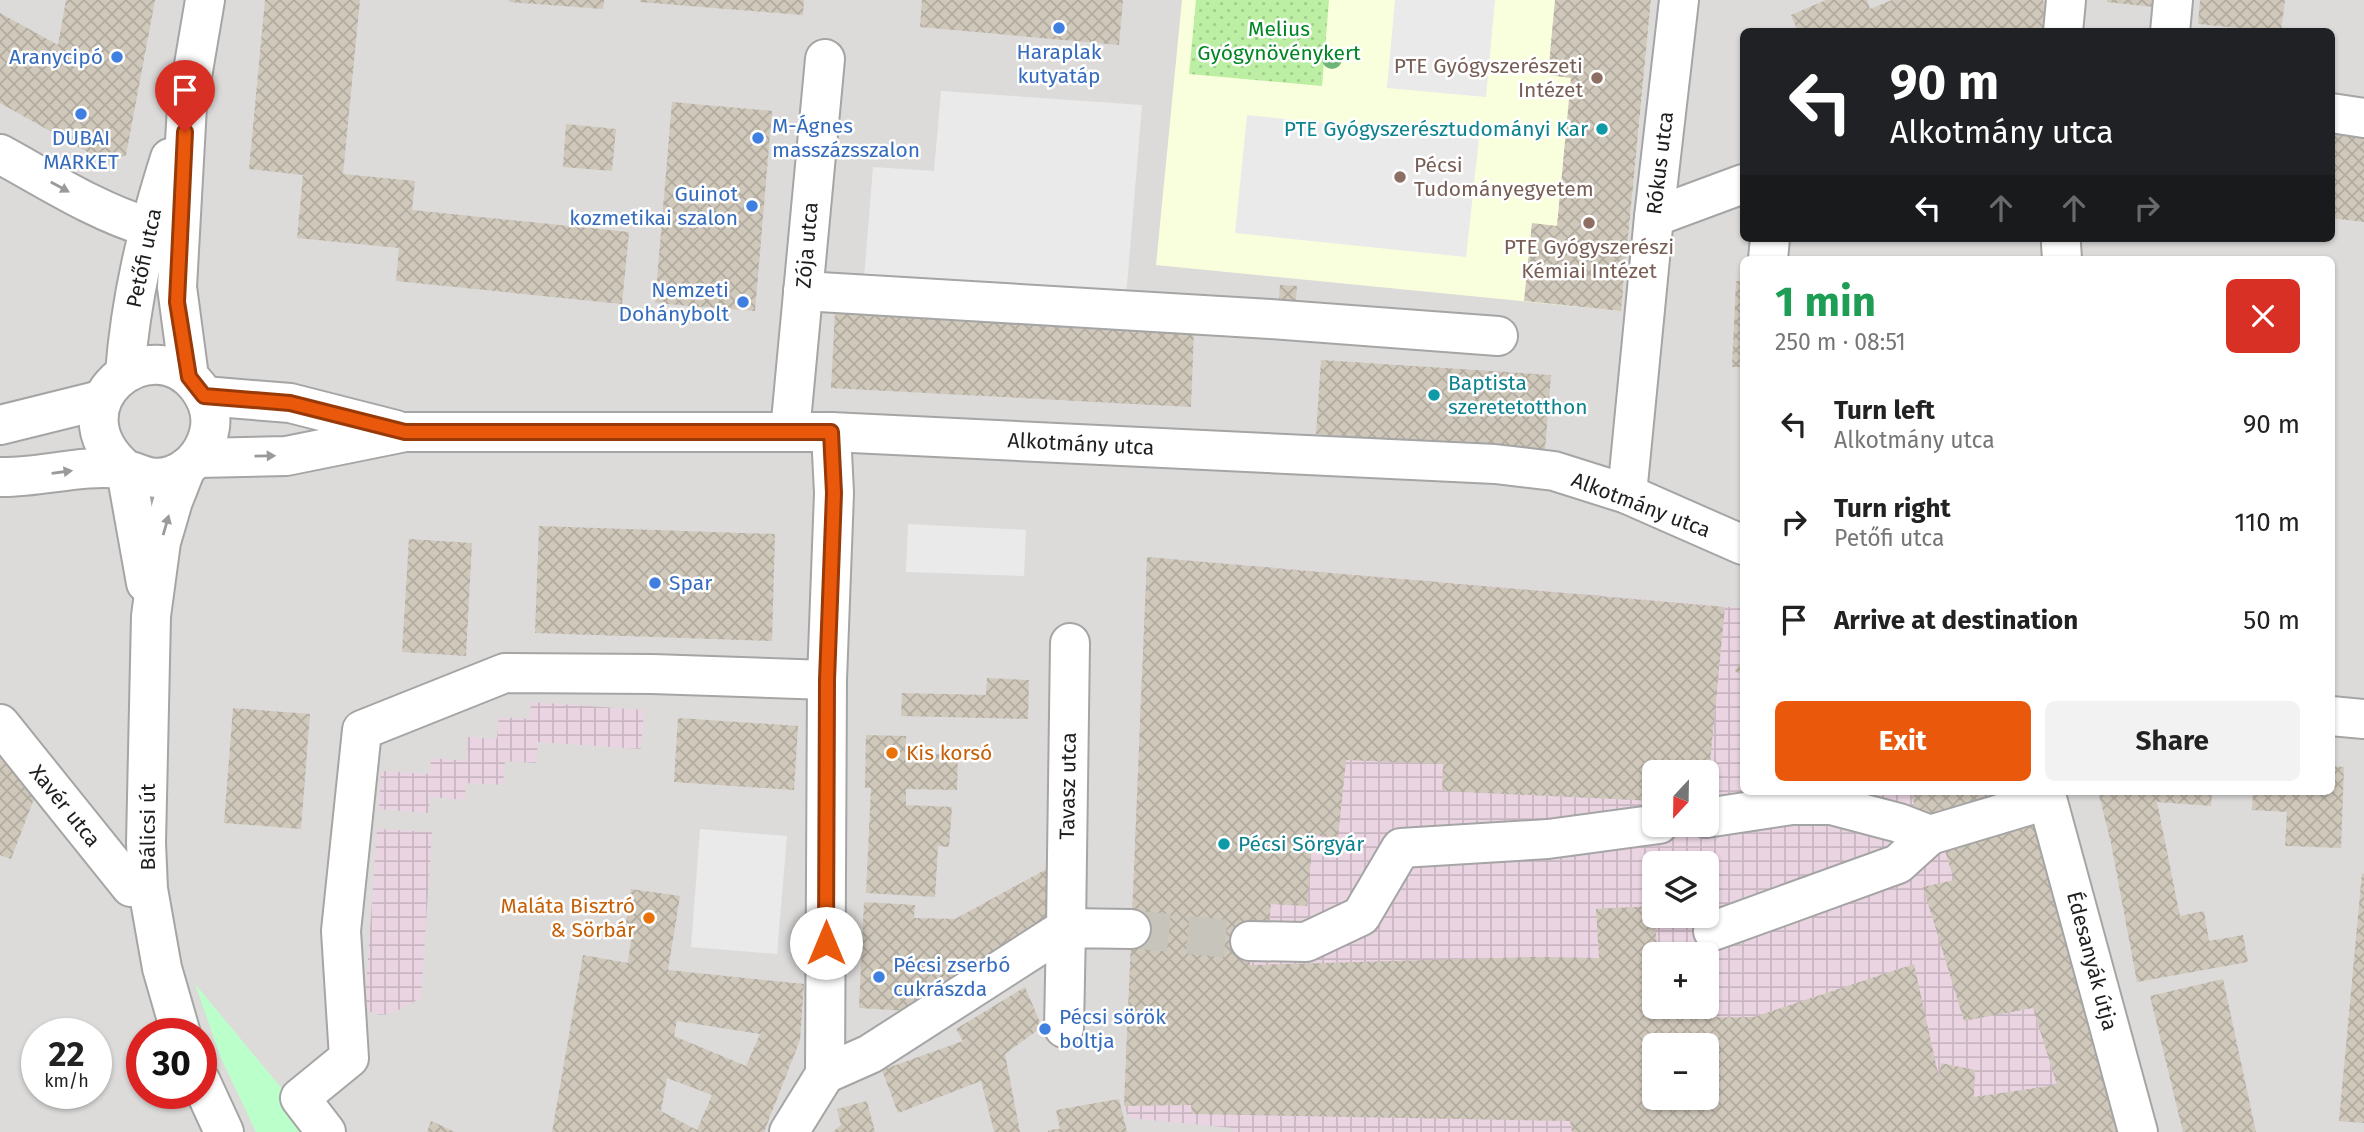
<!DOCTYPE html>
<meta charset="utf-8">
<style>
:root{--surface:#fff;--page:#f2f2f2;--text:#222;--muted:#767676;--accent:#ea580c}
body{margin:0;font-family:"Fira Sans",sans-serif;background:var(--page);color:var(--text);height:100vh;display:flex;flex-direction:column;font-size:26px;white-space:nowrap}
*{box-sizing:border-box;margin:0}
p{font-size:23px;color:var(--muted)}
.icon{flex:none;width:38px;height:38px;fill:none;stroke:currentColor;stroke-width:2;stroke-linecap:round;stroke-linejoin:round}
.map{position:relative;flex:1;overflow:hidden}
.sheet{position:absolute;left:1740px;top:256px;width:595px;height:539px;display:flex;flex-direction:column;background:var(--surface);border-radius:10px;box-shadow:0 2px 5px #0004}
.sheet>*{flex:none}
.banner{position:absolute;left:1740px;top:28px;width:595px;height:214px;border-radius:10px;box-shadow:0 2px 5px #0004;background:#202124;color:#fff;overflow:hidden}
.needle{width:46px;rotate:202deg}
.tools{position:absolute;left:1642px;top:760px;display:grid;gap:14px}
.tools a{display:grid;place-items:center;width:77px;height:77px;border-radius:10px;background:var(--surface);box-shadow:0 2px 5px #0004;font-size:35px}
.speed{position:absolute;left:21px;top:1018px;display:flex;gap:14px;font-size:35px;font-weight:700;text-align:center}
.speed>*{display:grid;place-content:center;width:91px;height:91px;border-radius:50%;background:var(--surface);box-shadow:0 2px 5px #0004;line-height:1}
.speed small{font-size:18px;font-weight:400}
.speed .limit{border:10px solid #d22;background:#fff;color:#111}
.pin{position:absolute;display:grid;place-items:center;width:60px;height:60px;color:#fff;margin:-72px -30px;border-radius:50% 50% 50% 0;rotate:-45deg;box-shadow:0 0 7px #0007}
.pin .icon{rotate:45deg}
.me{position:absolute;width:77px;margin:-38px;rotate:0deg;stroke-linejoin:round;filter:drop-shadow(0 0 5px #0008)}
.turn{display:flex;align-items:center;gap:24px;height:147px;padding:0 35px;font-size:32px}
.turn .icon{width:91px;height:91px;stroke-width:2.5}
.turn b{display:block;font-size:49px;line-height:60px}
.lanes{display:flex;align-items:center;height:66px;padding:0 35px;background:#0003;justify-content:center;gap:35px;direction:ltr}
.lanes .off{opacity:.35}
.round{display:grid;place-items:center;flex:none;width:74px;height:74px;border-radius:10px;background:var(--page)}
.headline{display:flex;align-items:center;justify-content:space-between;height:119px;padding:0 35px}
h1{font-size:42px;font-weight:700;line-height:52px;color:#1e9e55}
.action{display:flex;gap:14px;margin-top:auto;padding:14px 35px}
.action a{flex:1;height:80px;border-radius:10px;background:var(--accent);color:#fff;font-size:28px;font-weight:700;line-height:80px;text-align:center}
.action a+a{background:var(--page);color:var(--text)}
ul{padding:0;list-style:none}
li{display:flex;align-items:center;gap:21px;height:98px;padding:0 35px}
li div{flex:1}
li b{display:block;font-size:26px}
li em{font-style:normal}
.map>svg:first-child{display:block}
.residential{fill:#dcdbda;fill-rule:evenodd}
.industrial{fill:url(#industrial-grid);fill-rule:evenodd}
.education{fill:#f9ffdc}
.grass{fill:url(#grass-dots)}
.park{fill:#bbffcb}
.parking{fill:#eaeaea}
.building{fill:url(#building-cross-hatch);fill-rule:evenodd}
.lines{fill:none;stroke-linecap:round;stroke-linejoin:round}
.minor-tunnel{stroke:#c6c4bb;stroke-width:38;stroke-dasharray:38 19;stroke-linecap:butt}
.minor-casing{stroke:#a5a5a5;stroke-width:42}
.minor{stroke:#fff;stroke-width:38}
.tree{fill:#6db578}
.oneway{fill:#9a9a9a}
.route-casing{stroke:#983908;stroke-width:18}
.route{stroke:#ea580c;stroke-width:12}
.shop-dot{fill:#3f7fe0;stroke:#fff;stroke-width:2.5}
.education-dot{fill:#8d6e63;stroke:#fff;stroke-width:2.5}
.culture-dot{fill:#0f9aa8;stroke:#fff;stroke-width:2.5}
.food-dot{fill:#e8710a;stroke:#fff;stroke-width:2.5}
.labels{text-anchor:middle;stroke-width:5;stroke-linejoin:round;paint-order:stroke}
.park-label{font-size:21px;fill:#018622;stroke:#fff}
.shop-label{font-size:21px;fill:#366cbe;stroke:#fff;text-anchor:start}
.education-label{font-size:21px;fill:#785e54;stroke:#fff;text-anchor:end}
.culture-label{font-size:21px;fill:#0d838f;stroke:#fff;text-anchor:start}
.street-label{font-size:21px;fill:#1e1e1e;stroke:#fff}
.food-label{font-size:21px;fill:#c56008;stroke:#fff;text-anchor:start}
</style>
<div class="map">
<svg width="2364" height="1132" viewBox="0 0 2364 1132">
<defs>
<pattern id="industrial-grid" width="8" height="8" patternUnits="userSpaceOnUse" patternTransform="scale(1.75)"><rect width="8" height="8" fill="#ead4e2"/><path d="M0 4h8M4 0v8" fill="none" stroke="#c8b6c1"/></pattern>
<pattern id="grass-dots" width="8" height="8" patternUnits="userSpaceOnUse" patternTransform="scale(1.75)"><rect width="8" height="8" fill="#bcefa3"/><path d="M2 2h.1M6 6h.1" fill="none" stroke="#a1cc8c" stroke-width="1.8" stroke-linecap="round"/></pattern>
<pattern id="building-cross-hatch" width="8" height="8" patternUnits="userSpaceOnUse" patternTransform="scale(1.75)"><rect width="8" height="8" fill="#d0c8bb"/><path d="M0 0l8 8M0 8l8-8" fill="none" stroke="#b2aba0"/></pattern>
</defs>
<rect width="100%" height="100%" fill="#f0eee2"/>
<path class="residential" d="M0,0H2364V1132H0ZM1743,32H2331V238H1743ZM1743,259H2331V791H1743ZM1654,772H1706V824H1654ZM1654,863H1706V915H1654ZM1654,954H1706V1006H1654ZM37,1034H96V1094H37ZM142,1034H201V1094H142ZM1654,1045H1706V1097H1654Z"/>
<g class="industrial">
<path d="M1147,557L1743,608V791H2027L2118,1132H1233V1128L1129,1118L1124,1106ZM1654,772H1706V824H1654ZM1654,863H1706V915H1654ZM1654,954H1706V1006H1654ZM1654,1045H1706V1097H1654Z"/>
<polygon points="531,702 644,710 641,749 538,742 536,763 505,761 503,785 466,783 465,800 430,797 428,813 379,809 381,771 430,774 431,758 467,761 468,737 497,739 499,717 530,719"/>
<polygon points="377,829 432,832 421,998 391,1014 379,1015 369,1011 365,1002"/>
</g>
<polygon class="education" points="1182,0 1651,0 1621,311 1156,265"/>
<polygon class="grass" points="1196,0 1329,0 1322,86 1189,74"/>
<polygon class="park" points="195,984 318,1132 256,1132 221,1058"/>
<g class="parking">
<polygon points="1395,0 1495,0 1486,97 1387,88"/>
<polygon points="941,91 1142,105 1126,297 864,278 873,167 934,171"/>
<polygon points="1247,115 1479,139 1466,257 1235,233"/>
<polygon points="908,524 1026,530 1024,576 906,572"/>
<polygon points="700,829 787,836 777,954 691,947"/>
</g>
<g class="building">
<polygon points="66,0 155,0 126,155 107,163 0,103 0,13 58,45"/>
<polygon points="265,0 360,0 343,174 415,181 412,210 629,232 622,304 396,281 399,248 297,238 303,175 249,169"/>
<polygon points="509,0 604,0 603,9 509,2"/>
<polygon points="640,0 804,0 803,15 640,2"/>
<polygon points="922,0 1123,0 1119,45 920,27"/>
<polygon points="1555,0 1651,0 1621,311 1524,301 1532,223 1557,226 1571,78 1548,75"/>
<polygon points="1826,0 1867,0 1870,9 1892,0 2043,0 2054,26 2040,32 1798,32 1791,15"/>
<polygon points="2107,0 2155,0 2154,7 2107,2"/>
<polygon points="2200,0 2285,0 2281,32 2198,24"/>
<polygon points="672,102 772,111 755,311 655,303"/>
<polygon points="566,124 616,129 612,171 563,167"/>
<polygon points="2331,130 2364,134 2364,222 2331,218"/>
<polygon points="1736,281 1743,281 1743,367 1732,367"/>
<polygon points="1280,285 1297,286 1295,311 1278,310"/>
<polygon points="835,311 1194,330 1191,407 831,388"/>
<polygon points="1321,360 1551,375 1545,450 1316,434"/>
<polygon points="539,526 775,534 772,641 535,633"/>
<polygon points="409,539 472,543 466,656 402,652"/>
<path d="M1147,557L1725,607L1708,783H1706V772H1654V801L1442,791L1443,764L1346,760L1338,838L1313,835L1307,906L1271,904L1269,927L1250,941V965L1534,957L1599,958L1596,909L1653,906L1658,954H1654V1006H1665L1666,1018L1754,1017L1914,964L1939,1078L1941,1063L1975,1070L1974,1097L2057,1085L2033,1008L1964,1021L1923,887L1954,880L1945,851L2035,823L2118,1132H1572L1570,1121L1192,1114L1191,1105L1124,1106ZM1654,1045H1706V1097H1654Z"/>
<polygon points="1743,658 1743,675 1735,671"/>
<polygon points="987,678 1029,680 1028,719 901,716 902,693 986,695"/>
<polygon points="233,708 310,714 301,829 224,823"/>
<polygon points="678,718 798,726 794,790 674,782"/>
<polygon points="866,735 906,736 905,753 958,755 957,790 906,789 906,805 952,807 949,847 938,846 935,897 866,893 871,788 865,788"/>
<polygon points="0,743 37,791 11,859 0,855"/>
<polygon points="2331,766 2344,767 2341,848 2285,846 2287,812 2252,810 2253,791 2331,791"/>
<polygon points="1910,791 2005,791 1936,822 1916,810"/>
<polygon points="2098,791 2212,791 2211,806 2157,802 2180,916 2204,911 2209,941 2243,935 2248,962 2137,982 2111,843"/>
<polygon points="1052,866 1052,920 910,1011 859,1008 864,902 915,905 914,918 955,919"/>
<polygon points="2362,873 2364,874 2364,1123 2339,1121"/>
<path d="M631,889L680,896L668,970L804,984L800,1040L764,1132H552L583,955L628,963L632,931L625,930ZM677,1021L760,1034L746,1066L674,1036ZM667,1078L712,1095L697,1130L661,1111Z"/>
<polygon points="2223,979 2256,1132 2183,1132 2150,996"/>
<polygon points="1025,987 1042,1027 1005,1054 1020,1132 994,1132 981,1081 898,1113 882,1070 963,1041 956,1029"/>
<polygon points="1119,1099 1127,1132 1048,1132 1048,1130 1060,1129 1056,1110"/>
<polygon points="867,1101 875,1132 833,1132 841,1125 837,1109"/>
<polygon points="431,1121 455,1132 427,1132"/>
</g>
<g class="lines">
<polyline class="minor-tunnel" points="1131,929 1250,941"/>
<g class="minor-casing">
<g id="minor">
<polyline points="2063,32 2066,0"/>
<polyline points="2170,32 2173,0"/>
<polyline points="2331,113 2364,118"/>
<path d="M0,154C48,180 95,211 148,227"/>
<polyline points="1654,217 1743,184"/>
<polyline points="2061,244 2062,259"/>
<polyline points="1768,259 1770,238"/>
<polyline points="803,291 1270,319 1498,336"/>
<path d="M125,373C131,296 147,231 170,158"/>
<polyline points="189,377 177,287 187,106 205,0"/>
<polyline points="204,396 290,403 396,430"/>
<polyline points="0,425 101,400"/>
<polyline points="790,432 825,59"/>
<polyline points="197,458 286,456 405,432 831,432 1495,464 1554,471 1627,494 1743,545"/>
<polyline points="126,471 146,583"/>
<path d="M0,477C40,478 82,464 122,469C141,472 149,483 173,475C193,467 207,449 210,427C212,412 207,399 198,387C151,325 51,405 125,469"/>
<polyline points="1627,494 1654,217 1679,0"/>
<polyline points="2331,716 2364,719"/>
<polyline points="0,724 131,887"/>
<polyline points="2045,791 2138,1132"/>
<polyline points="1706,818 1792,805 1831,805 1899,823 1930,835 2047,800"/>
<polyline points="1713,931 1898,864 1930,835"/>
<polyline points="1250,941 1306,942 1361,916 1401,848 1548,839 1659,824"/>
<polyline points="1064,1028 1066,928 1131,929"/>
<polyline points="181,1034 162,968 148,889 146,843 151,616 161,542 173,501 186,468"/>
<polyline points="825,1074 870,1054 1066,928 1070,643"/>
<polyline points="201,1082 224,1132"/>
<polyline points="326,1132 300,1098 349,1058 341,931 362,730 505,673 652,674 827,680"/>
<polyline points="789,1132 825,1074 827,680 834,493 831,432"/>
</g>
</g>
<use href="#minor" class="minor"/>
</g>
<circle class="tree" cx="1332" cy="59" r="10"/>
<defs><path id="oneway-solid" d="M-6-.8H1V-3.2L6.5 0L1 3.2V.8H-6Z" transform="scale(1.75)"/></defs>
<g class="oneway">
<use href="#oneway-solid" transform="translate(60 187) rotate(29)"/>
<use href="#oneway-solid" transform="translate(265 456) rotate(-1)"/>
<use href="#oneway-solid" transform="translate(62 472) rotate(-8)"/>
<use href="#oneway-solid" transform="translate(166 525) rotate(-74)"/>
</g>
<g class="lines">
<g class="route-casing">
<polyline id="route" points="185,132 177,302 189,377 204,396 290,403 405,432 831,432 834,493 827,680 826,943"/>
</g>
<use href="#route" class="route"/>
</g>
<g class="shop-dot">
<circle cx="1059" cy="28" r="7"/>
<circle cx="117" cy="57" r="7"/>
<circle cx="81" cy="114" r="7"/>
<circle cx="758" cy="138" r="7"/>
<circle cx="752" cy="206" r="7"/>
<circle cx="743" cy="302" r="7"/>
<circle cx="655" cy="583" r="7"/>
<circle cx="879" cy="977" r="7"/>
<circle cx="1045" cy="1029" r="7"/>
</g>
<g class="education-dot">
<circle cx="1597" cy="78" r="7"/>
<circle cx="1400" cy="177" r="7"/>
<circle cx="1589" cy="223" r="7"/>
</g>
<g class="culture-dot">
<circle cx="1602" cy="129" r="7"/>
<circle cx="1434" cy="395" r="7"/>
<circle cx="1224" cy="844" r="7"/>
</g>
<g class="food-dot">
<circle cx="892" cy="753" r="7"/>
<circle cx="649" cy="918" r="7"/>
</g>
<g class="labels">
<g class="park-label">
<text x="1279" y="36">Melius<tspan x="1279" dy="24">Gyógynövénykert</tspan></text>
</g>
<g class="shop-label">
<text x="1059" y="59" text-anchor="middle">Haraplak<tspan x="1059" dy="24">kutyatáp</tspan></text>
<text x="103" y="64" text-anchor="end">Aranycipó</text>
<text x="772" y="133">M-Ágnes<tspan x="772" dy="24">masszázsszalon</tspan></text>
<text x="81" y="145" text-anchor="middle">DUBAI<tspan x="81" dy="24">MARKET</tspan></text>
<text x="738" y="201" text-anchor="end">Guinot<tspan x="738" dy="24">kozmetikai szalon</tspan></text>
<text x="729" y="297" text-anchor="end">Nemzeti<tspan x="729" dy="24">Dohánybolt</tspan></text>
<text x="669" y="590">Spar</text>
<text x="893" y="972">Pécsi zserbó<tspan x="893" dy="24">cukrászda</tspan></text>
<text x="1059" y="1024">Pécsi sörök<tspan x="1059" dy="24">boltja</tspan></text>
</g>
<g class="education-label">
<text x="1583" y="73">PTE Gyógyszerészeti<tspan x="1583" dy="24">Intézet</tspan></text>
<text x="1414" y="172" text-anchor="start">Pécsi<tspan x="1414" dy="24">Tudományegyetem</tspan></text>
<text x="1589" y="254" text-anchor="middle">PTE Gyógyszerészi<tspan x="1589" dy="24">Kémiai Intézet</tspan></text>
</g>
<g class="culture-label">
<text x="1588" y="136" text-anchor="end">PTE Gyógyszerésztudományi Kar</text>
<text x="1448" y="390">Baptista<tspan x="1448" dy="24">szeretetotthon</tspan></text>
<text x="1238" y="851">Pécsi Sörgyár</text>
</g>
<g class="street-label">
<text transform="translate(1660 163) rotate(-83)" y="7">Rókus utca</text>
<text transform="translate(807 245) rotate(-85)" y="7">Zója utca</text>
<text transform="translate(144 258) rotate(-78)" y="7">Petőfi utca</text>
<text transform="translate(1081 444) rotate(3)" y="7">Alkotmány utca</text>
<text transform="translate(1641 505) rotate(21)" y="7">Alkotmány utca</text>
<text transform="translate(1068 786) rotate(-89)" y="7">Tavasz utca</text>
<text transform="translate(65 806) rotate(51)" y="7">Xavér utca</text>
<text transform="translate(148 827) rotate(-90)" y="7">Bálicsi út</text>
<text transform="translate(2092 961) rotate(75)" y="7">Édesanyák útja</text>
</g>
<g class="food-label">
<text x="906" y="760">Kis korsó</text>
<text x="635" y="913" text-anchor="end">Maláta Bisztró<tspan x="635" dy="24">&amp; Sörbár</tspan></text>
</g>
</g>
</svg>
<div class="tools">
<a><svg class="needle" viewBox="-14 -14 28 28"><path d="M0-13l5 13h-10z" fill="#e53935"/><path d="M0 13l5-13h-10z" fill="#767676"/></svg></a>
<a><svg class="icon" aria-label="layers" viewBox="0 0 24 24"><path d="M12 4l9 5-9 5-9-5zM3 14l9 5 9-5"/></svg></a>
<a>+</a>
<a>−</a>
</div>
<div class="speed"><div>22<small>km/h</small></div><div class="limit">30</div></div>
<div class="pin" style="left:185px;top:132px;background:#d93025"><svg class="icon" aria-label="arrive" viewBox="0 0 24 24"><path d="M6 21V4h12l-3 4 3 4H6"/></svg></div>
<svg class="me" style="left:826px;top:943px" viewBox="-20 -20 40 40"><circle r="19" fill="#fff"/><path d="M0-13L10 11 0 6-10 11z" fill="#ea580c"/></svg>
<div class="banner">
<div class="turn"><svg class="icon" aria-label="left" viewBox="0 0 24 24"><path d="M17 20v-9H6M10 6l-5 5 5 5"/></svg><div><b>90 m</b>Alkotmány utca</div></div>
<div class="lanes"><svg class="icon" aria-label="left" viewBox="0 0 24 24"><path d="M17 20v-9H6M10 6l-5 5 5 5"/></svg><svg class="icon off" aria-label="ahead" viewBox="0 0 24 24"><path d="M12 20V5M6 11l6-6 6 6"/></svg><svg class="icon off" aria-label="ahead" viewBox="0 0 24 24"><path d="M12 20V5M6 11l6-6 6 6"/></svg><svg class="icon off" aria-label="right" viewBox="0 0 24 24"><path d="M7 20v-9h11M14 6l5 5-5 5"/></svg></div>
</div>
<section class="sheet">
<div class="headline"><div><h1>1 min</h1><p>250 m · 08:51</p></div><a class="round" style="background:#d93025;color:#fff"><svg class="icon" aria-label="close" viewBox="0 0 24 24"><path d="M6 6l12 12M18 6L6 18"/></svg></a></div>
<ul>
<li><svg class="icon" aria-label="left" viewBox="0 0 24 24"><path d="M17 20v-9H6M10 6l-5 5 5 5"/></svg><div><b>Turn left</b><p>Alkotmány utca</p></div><em>90 m</em></li>
<li><svg class="icon" aria-label="right" viewBox="0 0 24 24"><path d="M7 20v-9h11M14 6l5 5-5 5"/></svg><div><b>Turn right</b><p>Petőfi utca</p></div><em>110 m</em></li>
<li><svg class="icon" aria-label="arrive" viewBox="0 0 24 24"><path d="M6 21V4h12l-3 4 3 4H6"/></svg><div><b>Arrive at destination</b></div><em>50 m</em></li>
</ul>
<div class="action"><a>Exit</a><a>Share</a></div>
</section>
</div>
